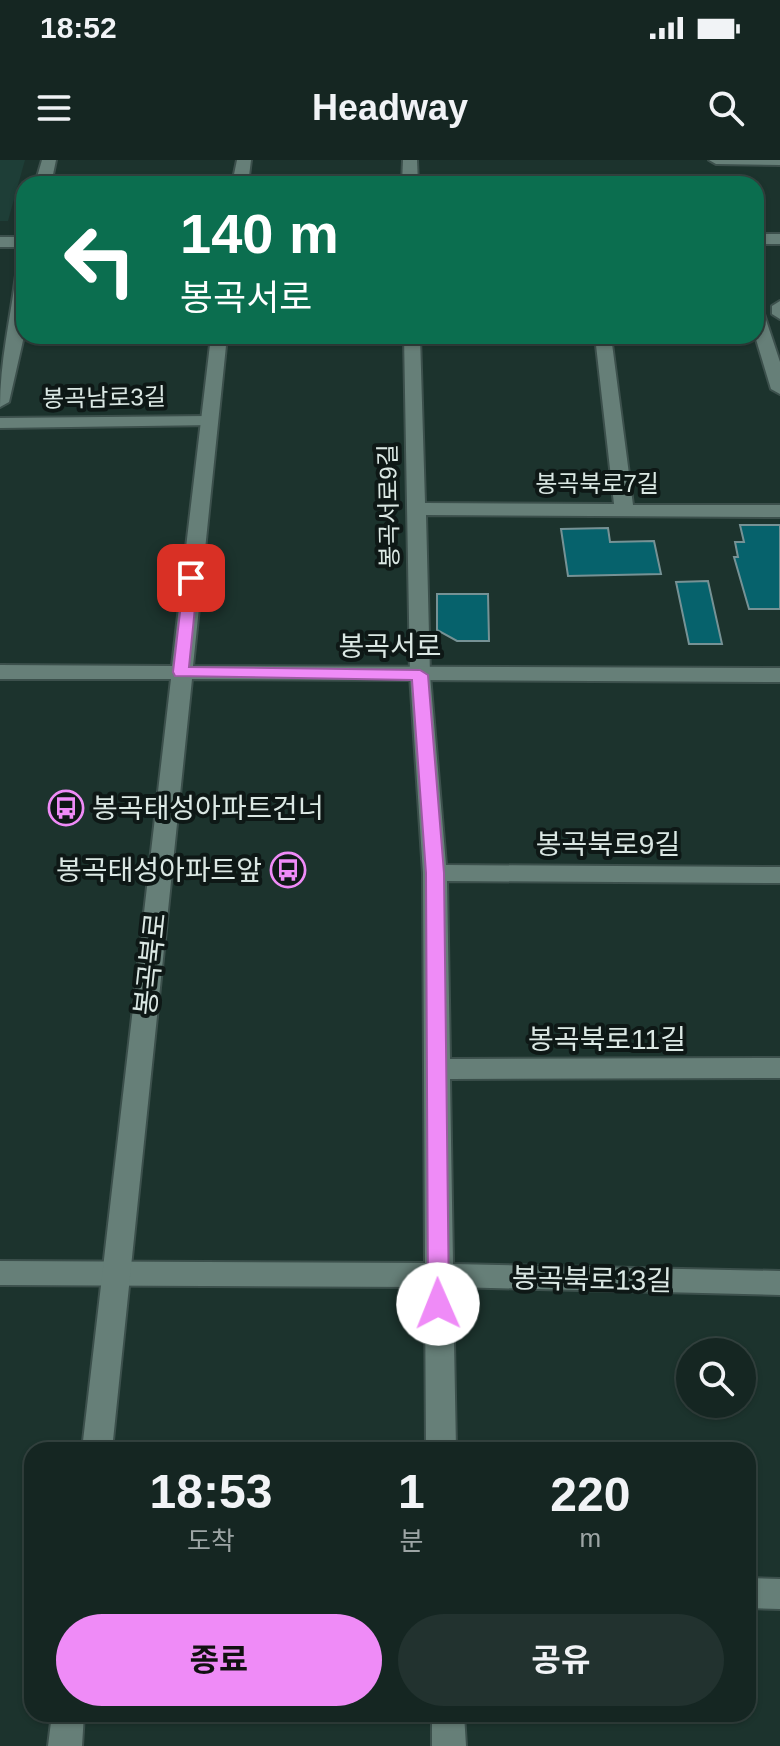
<!DOCTYPE html>
<html lang="ko">
<meta charset="utf-8">
<style>
:root{--surface:#152622;--page:#22322f;--text:#f1f3f6;--muted:#9da5a5;--line:#344340;--accent:#ef8bf7}
body{margin:0;font-family:Arial,"Noto Sans KR",sans-serif;background:var(--page);color:var(--text);height:100vh;display:flex;flex-direction:column;font-size:30px;white-space:nowrap}
*{box-sizing:border-box;margin:0}
p{font-size:26px;color:var(--muted)}
.icon{flex:none;width:44px;height:44px;fill:none;stroke:currentColor;stroke-width:2;stroke-linecap:round;stroke-linejoin:round}
.map{position:relative;flex:1;overflow:hidden}
.panel{position:absolute;left:24px;top:1282px;width:732px;height:280px;display:flex;flex-direction:column;background:var(--surface);border-radius:24px;box-shadow:0 2px 6px #0004,0 0 0 2px var(--line)}
.panel>*{flex:none}
.guide{position:absolute;left:16px;top:16px;width:748px;height:168px;border-radius:24px;box-shadow:0 2px 6px #0004,0 0 0 2px var(--line);background:#0b6e4f;color:#fff;overflow:hidden}
.controls{position:absolute;left:676px;top:1178px;display:grid;gap:16px}
.controls a{display:grid;place-items:center;width:80px;height:80px;border-radius:50%;background:var(--surface);box-shadow:0 2px 6px #0004,0 0 0 2px var(--line);font-size:40px}
.pin{position:absolute;display:grid;place-items:center;width:68px;height:68px;color:#fff;margin:-34px;border-radius:16px;box-shadow:0 4px 12px #0006}
.me{position:absolute;width:88px;margin:-44px;rotate:359deg;stroke-linejoin:round;filter:drop-shadow(0 0 6px #0008)}
.turn{display:flex;align-items:center;gap:28px;height:168px;padding:0 32px;font-size:36px}
.turn .icon{width:104px;height:104px;stroke-width:2.5}
.turn b{display:block;font-size:56px;line-height:68px}
.eta{display:flex;justify-content:space-evenly;align-items:center;height:136px;text-align:center}
.eta b{font-size:48px;font-weight:700;line-height:56px}
.action{display:flex;gap:16px;margin-top:auto;padding:16px 32px}
.action a{flex:1;height:92px;border-radius:48px;background:var(--accent);color:#111;font-size:32px;font-weight:700;line-height:92px;text-align:center}
.action a+a{background:var(--page);color:var(--text)}
.status{display:flex;justify-content:space-between;align-items:center;height:56px;padding:0 40px;background:var(--surface);direction:ltr}
.status svg{height:22px;fill:currentColor}
header{display:flex;justify-content:space-between;align-items:center;height:104px;padding:0 32px;background:var(--surface);font-size:36px;font-weight:700}
.map>svg:first-child{display:block}
.built{fill:#1e3e37}
.building{fill:#06626c;stroke:#769295;stroke-width:2}
.lines{fill:none;stroke-linecap:round;stroke-linejoin:round}
.lane-casing{stroke:#3c504c;stroke-width:4}
.street-casing{stroke:#3c504c;stroke-width:4}
.secondary-casing{stroke:#3c504c;stroke-width:4}
.lane{fill:#667f78;fill-rule:evenodd}
.street{fill:#667f78;fill-rule:evenodd}
.secondary{fill:#667f78;fill-rule:evenodd}
.route{fill:#ef8bf7;stroke:#9b5aa1;stroke-width:2}
.labels{text-anchor:middle;stroke-width:8;stroke-linejoin:round;paint-order:stroke}
.far-street-label{font-size:24px;fill:#dbe8e4;stroke:#0e1816}
.street-label{font-size:28px;fill:#dbe8e4;stroke:#0e1816}
.poi-label{font-size:28px;fill:#dbe8e4;stroke:#0e1816;text-anchor:start}
</style>
<div class="status"><b>18:52</b><svg viewBox="0 0 49 12"><path d="M0 12V9h3v3zM5 12V6h3v6zM10 12V3h3v9zM15 12V0h3v12zM26 1h20v11H26zM47 4h2v5h-2z"/></svg></div>
<header><svg class="icon" aria-label="menu" viewBox="0 0 24 24"><path d="M4 6h16M4 12h16M4 18h16"/></svg>Headway<svg class="icon" aria-label="search" viewBox="0 0 24 24"><circle cx="10" cy="10" r="6"/><path d="M15 15l6 6"/></svg></header>
<div class="map">
<svg width="780" height="1586" viewBox="0 0 780 1586">
<rect width="100%" height="100%" fill="#1c332d"/>
<polygon class="built" points="0,0 25,0 8,61 0,61"/>
<g class="building">
<polygon points="740,365 780,365 780,449 749,449 734,397 738,397 735,382 744,382"/>
<polygon points="608,368 610,382 654,381 661,414 568,416 561,369"/>
<polygon points="708,421 722,484 689,484 676,422"/>
<polygon points="437,434 488,434 489,481 457,481 437,470"/>
</g>
<g class="lines">
<g class="lane-casing">
<polygon id="lane" points="780,141 780,159 772,154 772,146"/>
</g>
<g class="street-casing">
<g id="street">
<polygon points="42,0 56,0 51,24 35,24"/>
<polygon points="403,0 417,0 418,24 402,24"/>
<polygon points="709,0 780,0 780,5 716,4"/>
<rect x="756" y="74" width="24" height="10"/>
<rect x="0" y="77" width="24" height="10"/>
<path d="M24,110V176L9,242L0,247C0,202 10,160 16,115Z"/>
<polygon points="756,149 764,154 780,202 780,234 771,229 755,176"/>
<polygon points="404,176 420,176 425,343 614,344 595,176 611,176 633,345 780,345 780,357 426,355 430,515 446,705 780,707 780,723 447,721 450,899 780,898 780,918 450,919 453,1104 780,1111 780,1135 453,1127 456,1290 426,1290 425,1127 0,1125 0,1101 425,1103 423,713 410,515"/>
<polygon points="208,256 217,261 214,265 0,268 0,258"/>
<polygon points="748,1418 780,1419 780,1449 748,1448"/>
<polygon points="432,1554 464,1554 466,1586 432,1586"/>
</g>
</g>
<g class="secondary-casing">
<g id="secondary">
<polygon points="237,0 251,0 248,24 232,24"/>
<polygon points="211,176 227,176 193,506 780,508 780,522 192,519 112,1290 82,1290 171,519 0,519 0,505 172,506"/>
<polygon points="52,1554 84,1554 82,1586 48,1586"/>
</g>
</g>
<use href="#lane" class="lane"/>
<use href="#street" class="street"/>
<use href="#secondary" class="secondary"/>
</g>
<polygon class="route" points="191,414 198,418 189,507 420,510 428,515 444,713 449,1144 446,1151 438,1153 431,1151 428,1144 426,713 412,520 175,516 173,512 184,418"/>
<defs>
<g id="bus-ring" transform="scale(1.8)"><circle r="9.5" fill="#0e1816" stroke="#ef8bf7" stroke-width="1.5"/><path d="M-5-6H5V4H4V6H2V4H-2V6H-4V4H-5ZM-3.5-4V0h7V-4ZM-3.5 1.2v1.5H-2V1.2ZM2 1.2v1.5H3.5V1.2Z" fill="#ef8bf7"/></g>
</defs>
<g fill-rule="evenodd">
<use href="#bus-ring" x="66" y="648"/>
<use href="#bus-ring" x="288" y="710"/>
</g>
<g class="labels">
<g class="far-street-label">
<text transform="translate(104 238) rotate(-1)" y="8">봉곡남로3길</text>
<text x="597" y="332">봉곡북로7길</text>
<text transform="translate(389 346) rotate(-91)" y="8">봉곡서로9길</text>
</g>
<g class="street-label">
<text x="390" y="496">봉곡서로</text>
<text x="608" y="694">봉곡북로9길</text>
<text transform="translate(150 804) rotate(-84)" y="10">봉곡북로</text>
<text x="607" y="889">봉곡북로11길</text>
<text transform="translate(592 1119) rotate(1)" y="10">봉곡북로13길</text>
</g>
<g class="poi-label">
<text x="92" y="658">봉곡태성아파트건너</text>
<text x="262" y="720" text-anchor="end">봉곡태성아파트앞</text>
</g>
</g>
</svg>
<div class="controls">
<a><svg class="icon" aria-label="search" viewBox="0 0 24 24"><circle cx="10" cy="10" r="6"/><path d="M15 15l6 6"/></svg></a>
</div>
<div class="pin" style="left:191px;top:418px;background:#d93025"><svg class="icon" aria-label="arrive" viewBox="0 0 24 24"><path d="M6 21V4h12l-3 4 3 4H6"/></svg></div>
<svg class="me" style="left:438px;top:1144px" viewBox="-20 -20 40 40"><circle r="19" fill="#fff"/><path d="M0-13L10 11 0 6-10 11z" fill="#ef8bf7"/></svg>
<div class="guide">
<div class="turn"><svg class="icon" aria-label="left" viewBox="0 0 24 24"><path d="M17 20v-9H6M10 6l-5 5 5 5"/></svg><div><b>140 m</b>봉곡서로</div></div>
</div>
<section class="panel">
<div class="eta">
<div><b>18:53</b><p>도착</p></div>
<div><b>1</b><p>분</p></div>
<div><b>220</b><p>m</p></div>
</div>
<div class="action"><a>종료</a><a>공유</a></div>
</section>
</div>
